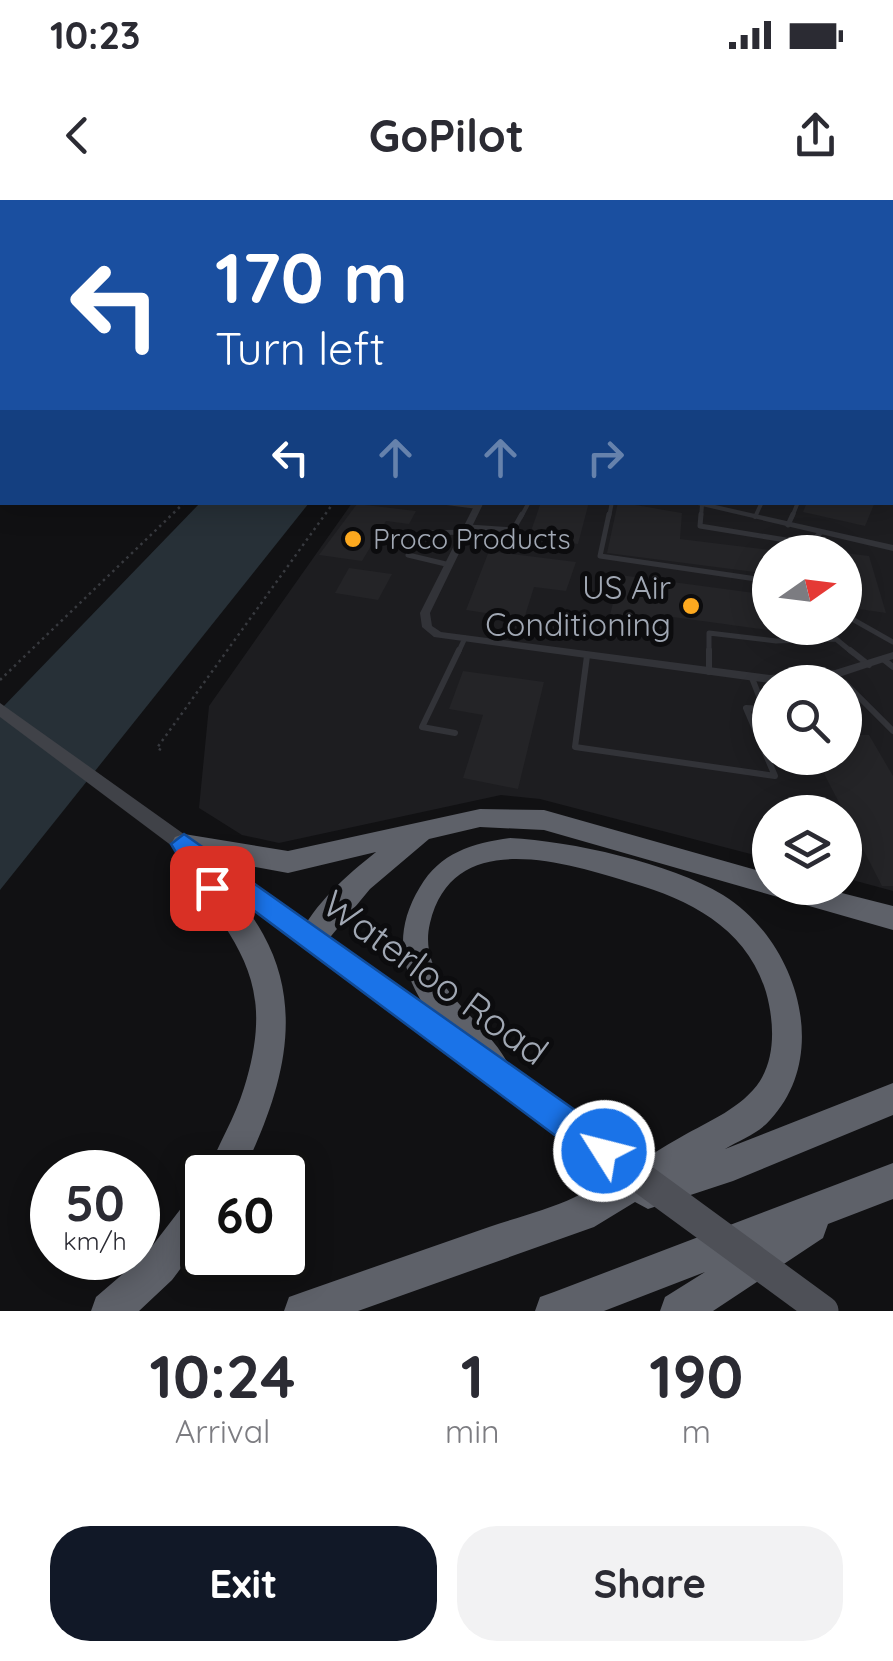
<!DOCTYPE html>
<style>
:root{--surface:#fff;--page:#f2f2f3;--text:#2b2b33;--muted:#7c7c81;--accent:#111827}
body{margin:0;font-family:Quicksand,sans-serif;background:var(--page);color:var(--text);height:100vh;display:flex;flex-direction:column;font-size:38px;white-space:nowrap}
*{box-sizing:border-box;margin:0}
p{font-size:32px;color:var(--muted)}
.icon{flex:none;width:55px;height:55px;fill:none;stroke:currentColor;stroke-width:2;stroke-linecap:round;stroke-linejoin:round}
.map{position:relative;height:1111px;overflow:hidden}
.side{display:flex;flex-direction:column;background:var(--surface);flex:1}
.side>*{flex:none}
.guide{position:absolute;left:0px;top:0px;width:895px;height:305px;box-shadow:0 5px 25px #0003;background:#1a4fa0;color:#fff;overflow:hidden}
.needle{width:65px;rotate:76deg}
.fabs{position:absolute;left:752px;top:335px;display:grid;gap:20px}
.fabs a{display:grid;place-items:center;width:110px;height:110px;border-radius:50%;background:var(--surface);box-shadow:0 5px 25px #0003;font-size:50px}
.speed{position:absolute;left:30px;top:950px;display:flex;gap:20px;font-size:50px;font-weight:700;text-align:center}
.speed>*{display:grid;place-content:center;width:130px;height:130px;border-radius:50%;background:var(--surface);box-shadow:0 5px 25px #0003;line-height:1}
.speed small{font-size:25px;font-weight:400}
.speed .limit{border:5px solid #111;border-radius:15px;background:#fff;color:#111}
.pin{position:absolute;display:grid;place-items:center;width:85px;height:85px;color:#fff;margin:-42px;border-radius:20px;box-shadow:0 5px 15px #0006}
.me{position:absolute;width:110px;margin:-55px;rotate:306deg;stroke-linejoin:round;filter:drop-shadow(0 0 8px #0008)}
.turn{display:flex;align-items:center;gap:35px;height:210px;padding:0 50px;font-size:45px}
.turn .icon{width:130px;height:130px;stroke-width:2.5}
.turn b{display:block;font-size:70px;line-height:85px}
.lanes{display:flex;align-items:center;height:95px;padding:0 50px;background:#0003;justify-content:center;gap:50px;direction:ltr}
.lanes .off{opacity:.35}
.eta{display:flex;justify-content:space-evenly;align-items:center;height:170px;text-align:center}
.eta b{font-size:60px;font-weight:700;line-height:70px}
.button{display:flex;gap:20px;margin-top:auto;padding:20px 50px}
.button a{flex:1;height:115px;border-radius:40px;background:var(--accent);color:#fff;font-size:40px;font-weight:700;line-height:115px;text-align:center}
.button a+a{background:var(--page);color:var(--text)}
.status{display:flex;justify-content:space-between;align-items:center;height:70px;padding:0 50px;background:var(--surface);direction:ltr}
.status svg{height:28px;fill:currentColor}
header{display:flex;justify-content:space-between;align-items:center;height:130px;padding:0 50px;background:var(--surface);font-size:45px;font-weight:700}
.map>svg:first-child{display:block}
.built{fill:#1d1d20;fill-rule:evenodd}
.water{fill:#273037}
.building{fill:#242427}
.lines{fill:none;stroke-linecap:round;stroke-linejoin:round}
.path{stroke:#383a3f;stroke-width:2.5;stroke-dasharray:2.5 4;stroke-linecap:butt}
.lane-far2{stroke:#323338;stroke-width:4}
.lane-far1{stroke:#323338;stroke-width:5}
.lane{stroke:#323338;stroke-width:6}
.street{fill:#323338;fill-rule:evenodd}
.secondary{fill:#404248;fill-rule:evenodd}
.primary{fill:#4e5057;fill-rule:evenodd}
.highway{fill:#5e6169;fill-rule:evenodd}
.primary-bridge{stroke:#4e5057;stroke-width:31}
.route{fill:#1a73e8;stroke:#114b97;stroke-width:2.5}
.poi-dot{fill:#fda91f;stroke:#0c0c0e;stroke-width:4}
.labels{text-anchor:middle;stroke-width:10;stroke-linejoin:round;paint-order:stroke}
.far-poi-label{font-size:28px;fill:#a1a8b4;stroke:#0c0c0e;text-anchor:start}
.poi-label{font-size:32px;fill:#a1a8b4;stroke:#0c0c0e;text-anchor:end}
.near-street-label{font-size:38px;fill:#a1a8b4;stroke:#0c0c0e}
</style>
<div class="status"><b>10:23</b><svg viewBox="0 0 49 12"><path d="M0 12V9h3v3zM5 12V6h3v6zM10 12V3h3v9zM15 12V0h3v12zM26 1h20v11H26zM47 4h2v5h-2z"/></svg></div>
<header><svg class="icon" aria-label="back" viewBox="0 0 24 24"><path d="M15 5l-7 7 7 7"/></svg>GoPilot<svg class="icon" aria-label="share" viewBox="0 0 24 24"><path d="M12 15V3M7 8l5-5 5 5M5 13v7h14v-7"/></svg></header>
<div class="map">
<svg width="893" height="1111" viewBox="0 0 893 1111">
<rect width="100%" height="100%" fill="#111113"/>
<path class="built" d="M893,182V691L845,678V612H770V659L540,599L501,595L279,643L242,635L199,608L209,506L352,303L892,302ZM770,352H845V428H770ZM770,482H845V558H770Z"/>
<polygon class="water" points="200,303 309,303 0,690 0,510"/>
<g class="building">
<polygon points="541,302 589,302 578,344 529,337"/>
<polygon points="618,302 682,313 680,339 770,350 770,374 607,353"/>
<polygon points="807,302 875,302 865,326 803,312"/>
<polygon points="357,304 416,311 409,324 386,321 362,361 319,355"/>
<polygon points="489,351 576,362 566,391 534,387 524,419 466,410"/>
<polygon points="845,353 869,356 886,413 845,407"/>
<polygon points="349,368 392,374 378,400 335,393"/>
<polygon points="620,375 770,395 770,428 803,428 803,435 673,417 672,438 607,427"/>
<polygon points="463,471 544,482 518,589 463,578 483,515 449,509"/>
<polygon points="845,535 869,535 893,576 893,686 882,686 816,558 845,558"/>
</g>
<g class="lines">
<g class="path">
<polyline points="0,480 185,302"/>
<polyline points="161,550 157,548 334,302"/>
</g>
<g class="lane-far2">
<polyline points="439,302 478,307"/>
<polyline points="521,317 529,302"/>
<polyline points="609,317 612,302"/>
<polyline points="701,317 702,305"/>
<polyline points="755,317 762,302"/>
<polyline points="792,317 798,302"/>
</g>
<g class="lane-far1">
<polyline points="609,314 600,356 770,381"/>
<polyline points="701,314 700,326 810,344"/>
<polyline points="788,325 793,314"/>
<polyline points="469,327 513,330 522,314"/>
<polyline points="811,352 810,344 821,332"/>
<polyline points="450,365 408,355 422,333 467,332"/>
<polyline points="845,415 893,442"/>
<polyline points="458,453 465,438"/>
<polyline points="709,453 709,433 776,441 836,439 853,453"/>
</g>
<g class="lane">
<polyline points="709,450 709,472"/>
<polyline points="850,450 869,465"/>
<polyline points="587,456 575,547 775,576 746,508 764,509 752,478"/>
<polyline points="883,459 893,467"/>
<polyline points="845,483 893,531"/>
<polyline points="455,533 422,527 459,450"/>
</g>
<g class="street">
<polygon points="2,142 2,146 0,147 0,143"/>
<polygon points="0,216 2,216 2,220 0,221"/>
<rect x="892" y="234" width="1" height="4"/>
<rect x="0" y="292" width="2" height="5"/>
<polygon points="476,302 484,302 430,413 432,426 441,432 770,475 835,470 893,452 893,459 836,478 770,483 434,437 422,427 420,413"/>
<polygon points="685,302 702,302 893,345 893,351"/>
</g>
<g class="secondary">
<rect x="892" y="172" width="1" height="6"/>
<polygon points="0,503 320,731 323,738 320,745 312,748 304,745 0,517"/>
</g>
<polygon class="primary" points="312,727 584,917 588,928 584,939 573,943 562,939 303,746 300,738 303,730"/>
<g class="highway">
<path d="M480,609L544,610L770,674V688H822L893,706V730L544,630L480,627L429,639L370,689L322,747L312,750L302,747L298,738C314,704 347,675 376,652L288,673L208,658C226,683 248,707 263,734C307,813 280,896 243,972H208C218,944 235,918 244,888C280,773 230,741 175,651L171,644L175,637L184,634L288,651Z"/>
<path d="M510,638C571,641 670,663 723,695C795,739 833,853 770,920C759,933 740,940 725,949L893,883V915L733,981L648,1009L635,1002L594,1027L358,1111H284L289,1097L303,1092C365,1070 427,1049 489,1027C518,1017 548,1010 575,997C612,980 646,957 681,937C709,921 742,908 760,881C776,855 774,821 766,792C747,729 691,700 632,683C566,663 453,626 430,723C415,786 490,820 511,870L506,881L495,886L484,881C436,822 372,766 420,687C440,653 472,643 510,638Z"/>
<polygon points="893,963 893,999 828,1024 823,1038 713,1111 660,1111 665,1097 705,1072 604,1111 535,1111 540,1097 554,1092"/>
<polygon points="202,993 202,1040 172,1080 139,1111 91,1111 96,1097 146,1054 189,998"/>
</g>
<polyline class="primary-bridge" points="573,928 823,1111"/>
</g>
<linearGradient id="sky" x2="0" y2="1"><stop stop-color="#09090a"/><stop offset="0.44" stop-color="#323844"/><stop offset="1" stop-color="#323844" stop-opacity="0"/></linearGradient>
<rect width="893" height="278" fill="url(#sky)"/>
<polygon class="route" points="184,634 616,939 622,951 616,963 604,968 592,963 225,689 212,700 202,696 171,644"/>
<g class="poi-dot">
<circle cx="353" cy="339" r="10"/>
<circle cx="691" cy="406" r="10"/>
</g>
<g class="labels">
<g class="far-poi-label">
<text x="373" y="349">Proco Products</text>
</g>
<g class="poi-label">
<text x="671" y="399">US Air<tspan x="671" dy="37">Conditioning</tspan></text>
</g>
<g class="near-street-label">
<text transform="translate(435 778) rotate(36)" y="13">Waterloo Road</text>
</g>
</g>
</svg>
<div class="fabs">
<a><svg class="needle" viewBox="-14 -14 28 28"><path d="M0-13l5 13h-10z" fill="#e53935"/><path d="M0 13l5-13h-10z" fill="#7c7c81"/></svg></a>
<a><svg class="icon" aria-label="search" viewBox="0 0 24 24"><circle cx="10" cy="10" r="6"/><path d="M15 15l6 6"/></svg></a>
<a><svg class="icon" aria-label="layers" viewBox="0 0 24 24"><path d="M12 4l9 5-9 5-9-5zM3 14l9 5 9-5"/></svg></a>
</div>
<div class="speed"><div>50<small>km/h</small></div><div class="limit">60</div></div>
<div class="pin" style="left:212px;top:688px;background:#d93025"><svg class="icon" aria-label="arrive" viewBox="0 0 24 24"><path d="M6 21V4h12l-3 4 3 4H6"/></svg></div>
<svg class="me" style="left:604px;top:951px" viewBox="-20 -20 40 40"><circle r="17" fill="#1a73e8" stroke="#fff" stroke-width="3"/><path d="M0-11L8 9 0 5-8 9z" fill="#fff"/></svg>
<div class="guide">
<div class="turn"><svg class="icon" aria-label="left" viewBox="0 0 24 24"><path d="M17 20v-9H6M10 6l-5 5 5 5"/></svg><div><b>170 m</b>Turn left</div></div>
<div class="lanes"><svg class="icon" aria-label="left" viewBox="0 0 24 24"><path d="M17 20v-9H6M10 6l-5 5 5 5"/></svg><svg class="icon off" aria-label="ahead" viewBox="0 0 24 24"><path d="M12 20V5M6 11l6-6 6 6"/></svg><svg class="icon off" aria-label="ahead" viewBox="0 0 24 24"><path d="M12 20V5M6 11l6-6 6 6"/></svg><svg class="icon off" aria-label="right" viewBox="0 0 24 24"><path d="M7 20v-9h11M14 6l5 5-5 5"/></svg></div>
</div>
</div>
<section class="side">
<div class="eta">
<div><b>10:24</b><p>Arrival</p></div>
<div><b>1</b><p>min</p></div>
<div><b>190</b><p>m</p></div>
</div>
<div class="button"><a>Exit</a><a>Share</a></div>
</section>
